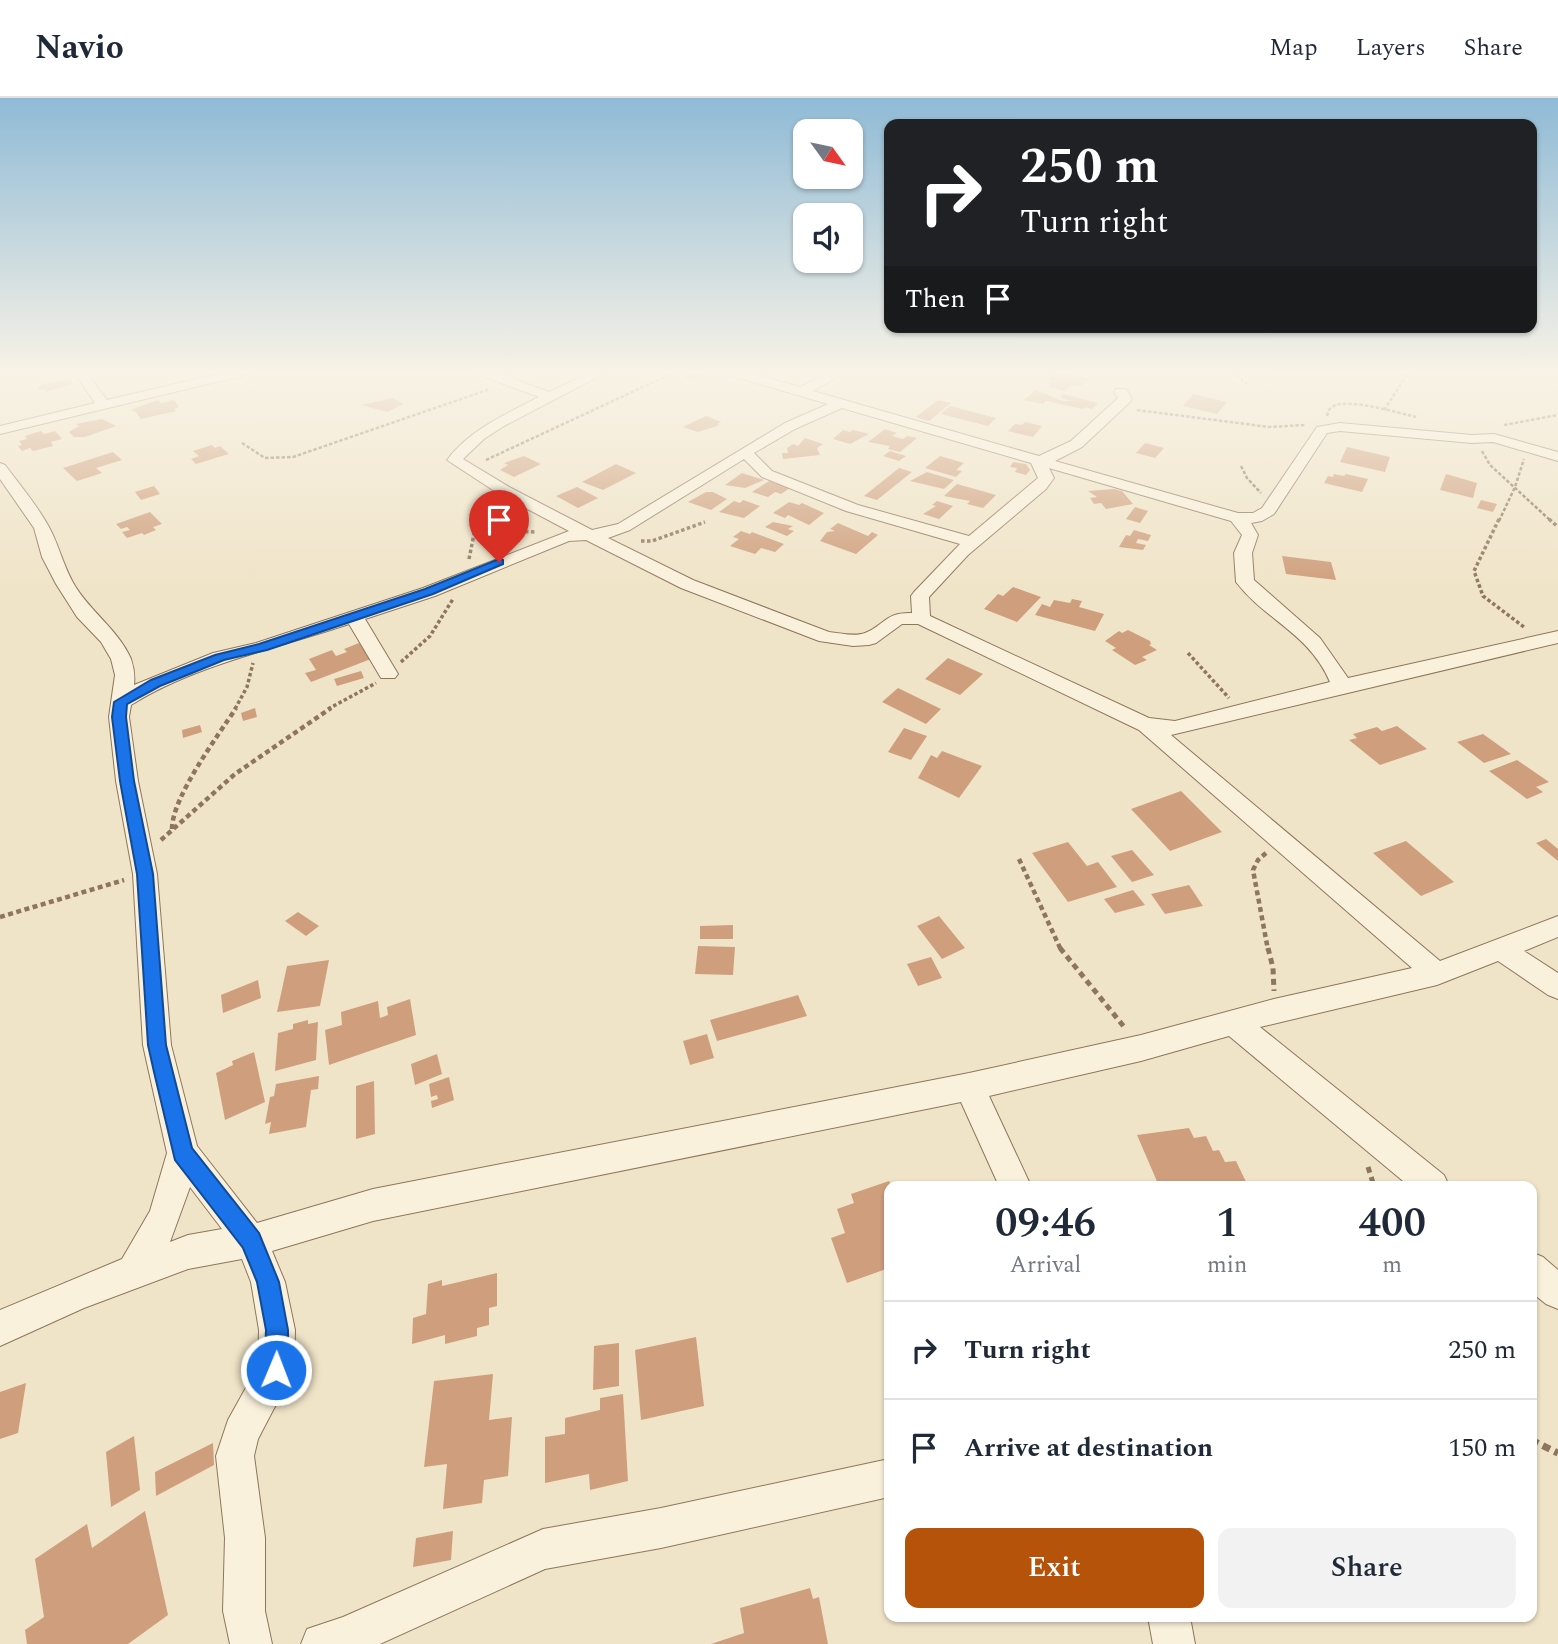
<!DOCTYPE html>
<style>
:root{--surface:#fff;--page:#f2f2f3;--text:#1f2937;--muted:#747a83;--line:#e0e1e3;--accent:#b45309}
body{margin:0;font-family:Spectral,serif;background:var(--page);color:var(--text);height:100vh;display:flex;flex-direction:column;font-size:26px;white-space:nowrap}
*{box-sizing:border-box;margin:0}
p{font-size:23px;color:var(--muted)}
.icon{flex:none;width:38px;height:38px;fill:none;stroke:currentColor;stroke-width:2;stroke-linecap:round;stroke-linejoin:round}
.map{position:relative;flex:1;overflow:hidden}
.side{position:absolute;left:884px;top:1083px;width:653px;height:441px;display:flex;flex-direction:column;background:var(--surface);border-radius:14px;box-shadow:0 2px 5px #0004}
.side>*{flex:none}
.banner{position:absolute;left:884px;top:21px;width:653px;height:214px;border-radius:14px;box-shadow:0 2px 5px #0004;background:#202124;color:#fff;overflow:hidden}
.needle{width:46px;rotate:123deg}
.fabs{position:absolute;left:793px;top:21px;display:grid;gap:14px}
.fabs a{display:grid;place-items:center;width:70px;height:70px;border-radius:14px;background:var(--surface);box-shadow:0 2px 5px #0004;font-size:35px}
.pin{position:absolute;display:grid;place-items:center;width:60px;height:60px;color:#fff;margin:-72px -30px;border-radius:50% 50% 50% 0;rotate:-45deg;box-shadow:0 0 7px #0007}
.pin .icon{rotate:45deg}
.me{position:absolute;width:77px;margin:-38px;rotate:1deg;stroke-linejoin:round;filter:drop-shadow(0 0 5px #0008)}
.turn{display:flex;align-items:center;gap:24px;height:147px;padding:0 21px;font-size:32px}
.turn .icon{width:91px;height:91px;stroke-width:2.5}
.turn b{display:block;font-size:49px;line-height:60px}
.then{display:flex;align-items:center;height:66px;padding:0 21px;background:#0003;gap:14px;font-size:26px}
.eta{display:flex;justify-content:space-evenly;align-items:center;height:119px;text-align:center}
.eta b{font-size:42px;font-weight:600;line-height:49px}
.cta{display:flex;gap:14px;margin-top:auto;padding:14px 21px}
.cta a{flex:1;height:80px;border-radius:14px;background:var(--accent);color:#fff;font-size:28px;font-weight:600;line-height:80px;text-align:center}
.cta a+a{background:var(--page);color:var(--text)}
ul{padding:0;list-style:none}
li{display:flex;align-items:center;gap:21px;height:98px;padding:0 21px;border-top:2px solid var(--line)}
li div{flex:1}
li b{display:block;font-size:26px}
li em{font-style:normal}
header{display:flex;align-items:center;gap:42px;box-sizing:border-box;height:98px;padding:0 35px;background:var(--surface);border-bottom:2px solid var(--line)}
header strong{font-size:33px}
nav{display:flex;gap:38px;margin-inline-start:auto;font-size:24px}
.map>svg:first-child{display:block}
.building{fill:#cf9f7d}
.lines{fill:none;stroke-linecap:round;stroke-linejoin:round}
.minor-casing{stroke:#8d765c;stroke-width:2}
.path-far4{stroke:#8d765c;stroke-width:2.5;stroke-dasharray:3.5 2;stroke-linecap:butt}
.path-far3{stroke:#8d765c;stroke-width:3.5;stroke-dasharray:3.5 2.5;stroke-linecap:butt}
.path-far2{stroke:#8d765c;stroke-width:4.5;stroke-dasharray:5 3.5;stroke-linecap:butt}
.path-far1{stroke:#8d765c;stroke-width:5;stroke-dasharray:6 4.5;stroke-linecap:butt}
.path{stroke:#8d765c;stroke-width:7;stroke-dasharray:8 5;stroke-linecap:butt}
.minor{fill:#faf1dc;fill-rule:evenodd}
.route{fill:#1a73e8;stroke:#114b97;stroke-width:2}
</style>
<header>
<strong>Navio</strong>
<nav><a>Map</a><a>Layers</a><a>Share</a></nav>
</header>
<div class="map">
<svg width="1558" height="1546" viewBox="0 0 1558 1546">
<rect width="100%" height="100%" fill="#f0e4c8"/>
<g class="building">
<polygon points="694,274 711,274 693,282 683,279"/>
<polygon points="1057,274 1089,281 1086,284 1053,277"/>
<polygon points="1051,277 1081,284 1084,286 1080,289 1071,287 1065,293 1049,289 1051,287 1048,286 1051,283 1047,282"/>
<polygon points="71,280 72,286 45,294 44,291 38,292 40,287"/>
<polygon points="1036,292 1063,303 1072,303 1060,300 1063,296 1098,305 1092,311 1085,309 1083,311 1046,303 1043,306 1024,302"/>
<polygon points="1193,296 1227,304 1217,316 1183,308"/>
<polygon points="393,300 403,306 387,314 361,307"/>
<polygon points="158,302 161,305 174,302 179,309 174,311 176,313 141,321 136,314 130,312"/>
<polygon points="938,302 951,305 929,323 916,319"/>
<polygon points="950,308 996,320 988,328 941,316"/>
<polygon points="706,318 721,324 717,326 720,327 698,334 683,329"/>
<polygon points="102,321 116,328 85,339 74,339 69,334 79,328 76,326"/>
<polygon points="1025,324 1042,328 1033,339 1008,333 1015,326 1022,327"/>
<polygon points="885,331 897,335 892,338 903,341 907,338 917,340 900,354 888,351 890,348 868,344"/>
<polygon points="843,332 850,334 853,332 869,336 850,346 833,341"/>
<polygon points="41,333 44,336 55,333 62,341 51,344 53,348 33,353 30,350 22,353 18,348 22,347 19,343 27,341 25,338"/>
<polygon points="805,340 823,346 817,350 820,357 783,361 782,355 788,355 787,350 793,346 798,348"/>
<polygon points="1145,345 1164,350 1155,360 1136,355"/>
<polygon points="212,347 215,350 220,348 229,356 196,366 191,361 199,358 193,353"/>
<polygon points="1347,349 1390,359 1385,374 1340,364"/>
<polygon points="890,353 906,358 899,363 883,358"/>
<polygon points="113,354 122,362 96,370 102,375 77,383 63,370"/>
<polygon points="524,358 541,366 514,379 500,372 508,367 504,365"/>
<polygon points="940,358 964,365 956,372 962,373 956,379 925,370"/>
<polygon points="1013,364 1026,366 1030,372 1026,377 1015,374 1017,370 1010,369"/>
<polygon points="616,366 636,375 603,392 582,384"/>
<polygon points="899,370 912,374 877,402 864,398"/>
<polygon points="927,374 954,382 944,391 910,383"/>
<polygon points="742,375 764,382 745,390 725,387"/>
<polygon points="1334,376 1344,378 1346,376 1368,381 1362,394 1324,385 1328,378 1333,379"/>
<polygon points="1446,376 1477,385 1473,400 1440,392"/>
<polygon points="769,383 790,390 781,396 775,394 768,399 752,394"/>
<polygon points="957,386 996,397 983,410 967,406 970,403 944,398"/>
<polygon points="154,388 160,396 141,402 135,394"/>
<polygon points="577,389 598,400 578,410 556,398"/>
<polygon points="1114,391 1122,393 1133,406 1106,411 1101,405 1094,406 1090,400 1097,399 1088,393"/>
<polygon points="706,394 713,394 727,401 711,412 688,404"/>
<polygon points="743,402 760,408 744,420 719,414 734,403 740,405"/>
<polygon points="1481,402 1497,406 1493,414 1477,410"/>
<polygon points="937,403 953,408 939,421 923,416 936,408 932,407"/>
<polygon points="789,404 799,407 802,405 824,415 809,427 788,417 785,420 773,415"/>
<polygon points="1135,409 1148,413 1140,425 1126,421"/>
<polygon points="150,414 162,426 153,429 156,432 144,437 142,435 127,440 122,434 130,432 127,429 121,431 116,426"/>
<polygon points="773,424 793,428 788,431 794,433 787,438 765,429"/>
<polygon points="838,425 868,438 872,434 878,437 856,456 820,443 827,434 835,433 830,431"/>
<polygon points="1134,432 1151,437 1148,443 1138,441 1136,445 1146,447 1143,452 1119,449 1126,437 1130,438"/>
<polygon points="741,433 750,436 752,434 784,446 775,454 761,450 755,456 730,448 739,441 733,439"/>
<polygon points="1282,458 1331,464 1336,482 1286,476"/>
<polygon points="1013,489 1041,499 1017,524 984,511 998,496 1003,498"/>
<polygon points="1072,501 1082,503 1079,509 1104,516 1095,533 1035,517 1042,506 1050,509 1054,502 1070,505"/>
<polygon points="1128,532 1150,543 1151,546 1149,547 1157,552 1142,559 1147,562 1135,567 1112,552 1116,550 1105,543 1119,533 1122,535"/>
<polygon points="359,545 371,561 311,584 305,575 316,572 309,561 332,552 336,558 347,554 344,551"/>
<polygon points="948,560 983,576 960,597 925,581"/>
<polygon points="361,573 364,580 337,588 334,581"/>
<polygon points="898,590 941,611 926,626 882,604"/>
<polygon points="255,610 257,619 243,623 241,615"/>
<polygon points="200,627 202,634 183,640 182,632"/>
<polygon points="1397,628 1427,651 1380,667 1349,642 1357,640 1353,636 1377,629 1382,633"/>
<polygon points="904,630 927,638 911,662 888,654"/>
<polygon points="1483,636 1511,656 1484,665 1457,644"/>
<polygon points="942,653 982,668 959,700 918,680 931,657 937,660"/>
<polygon points="1517,662 1549,684 1536,689 1543,694 1527,701 1489,673"/>
<polygon points="1181,693 1222,734 1170,753 1131,711"/>
<polygon points="1546,741 1558,751 1558,763 1536,745"/>
<polygon points="1406,743 1454,784 1421,798 1373,755"/>
<polygon points="1068,744 1087,768 1098,764 1117,789 1068,804 1032,755"/>
<polygon points="1132,752 1154,777 1132,784 1111,758"/>
<polygon points="1189,787 1203,808 1165,816 1151,796"/>
<polygon points="1133,792 1145,807 1115,815 1104,801"/>
<polygon points="298,814 319,828 306,838 285,823"/>
<polygon points="939,818 965,850 942,861 917,828"/>
<polygon points="733,827 733,841 700,841 700,828"/>
<polygon points="698,848 735,849 733,877 695,876"/>
<polygon points="931,859 942,880 918,888 907,866"/>
<polygon points="329,862 320,908 277,914 287,868"/>
<polygon points="258,882 261,900 223,915 221,897"/>
<polygon points="798,897 807,918 717,943 710,922"/>
<polygon points="410,901 416,937 329,967 325,932 342,927 341,914 378,903 380,920 388,917 387,909"/>
<polygon points="308,922 308,926 318,924 316,962 275,973 278,935 293,931 293,926"/>
<polygon points="707,936 714,960 690,967 683,943"/>
<polygon points="254,954 265,1004 225,1022 216,975 233,967 232,963"/>
<polygon points="437,956 442,976 415,987 411,966"/>
<polygon points="319,978 318,991 311,992 306,1029 269,1036 271,1024 265,1026 270,999 274,998 276,986"/>
<polygon points="449,979 454,1002 432,1010 431,1003 438,1001 437,997 431,999 429,986"/>
<polygon points="374,983 375,1036 356,1041 356,988"/>
<polygon points="1189,1030 1194,1040 1206,1038 1213,1053 1219,1052 1225,1064 1236,1063 1248,1088 1208,1088 1207,1086 1159,1088 1137,1037"/>
<polygon points="889,1083 891,1088 889,1088 889,1170 847,1185 831,1140 845,1135 837,1111 854,1105 851,1096"/>
<polygon points="497,1175 497,1208 489,1210 489,1227 477,1230 477,1238 445,1246 445,1237 412,1246 413,1220 426,1216 428,1186 442,1182 442,1188"/>
<polygon points="696,1239 704,1308 641,1322 635,1252"/>
<polygon points="619,1245 619,1288 593,1292 594,1248"/>
<polygon points="493,1276 489,1322 512,1319 508,1378 484,1382 482,1405 443,1411 447,1366 424,1369 434,1283"/>
<polygon points="26,1285 18,1335 0,1341 0,1294"/>
<polygon points="623,1296 628,1383 590,1392 589,1376 545,1385 545,1339 565,1336 565,1320 600,1312 600,1300"/>
<polygon points="134,1338 140,1392 111,1409 106,1354"/>
<polygon points="213,1345 214,1367 156,1398 155,1374"/>
<polygon points="145,1413 168,1517 128,1546 27,1546 25,1532 44,1519 35,1461 87,1426 92,1450"/>
<polygon points="453,1433 451,1462 413,1469 416,1440"/>
<polygon points="810,1490 813,1501 819,1499 828,1546 711,1546 744,1535 740,1510"/>
</g>
<g class="lines">
<g class="minor-casing">
<g id="minor">
<polygon points="74,274 86,274 107,302 226,274 246,274 245,277 0,336 0,328 95,305"/>
<path d="M478,274H495L549,294L592,274H607L504,328L484,341L463,361L511,390L592,432L618,426L785,325L828,306L729,277L728,274H747L800,289L831,274H846L813,293L1039,358L1071,343L1118,300L1114,294L1116,291H1126L1132,301L1130,304L1082,349L1055,363L1238,415H1253L1262,410L1317,329L1340,325L1472,337L1494,336L1558,354V363L1493,344L1472,345L1340,333L1327,335L1274,416L1262,423L1251,425L1258,437L1252,455L1254,482L1320,540L1348,580L1558,533V545L1171,637L1440,863L1558,818V839L1524,853L1558,875V901L1548,897L1498,863L1437,887L1260,929L1444,1077L1449,1088H1409L1229,938L1141,963L989,998L1031,1088H999L961,1004L373,1123L272,1153L285,1184L295,1232L294,1272L258,1341L254,1358L265,1440V1513L272,1546H230L223,1513L225,1440L216,1358L228,1322L258,1268L259,1232L251,1184L242,1161L188,1171L84,1210L0,1248V1212L122,1161L150,1113L167,1055L143,947L133,776L116,683L109,619L115,577L111,561L101,544L77,519L56,486L42,459L34,430L0,381V365L5,367C20,387 37,407 49,429C59,447 63,468 75,488C91,514 119,533 131,561C134,570 135,578 134,587L213,555L256,545L423,490L569,433L499,396L447,362C469,332 506,316 539,299L479,277ZM842,310L1031,365L1038,380L969,438L858,407L772,373L754,355L795,331ZM744,361L762,379L846,413L960,446L914,494L911,498L912,515C885,514 885,527 865,535C855,539 840,535 829,534L693,482L608,440L630,432ZM1049,370L1231,423L1242,437L1234,455L1236,484C1265,522 1309,535 1330,584L1175,623L1149,620L930,518L929,499L968,457L1046,391L1054,380ZM586,442L681,490L819,543L853,548L869,547L876,545L902,526H918L1139,632L1412,870L1274,901L1141,937L969,975L373,1091L257,1125L197,1048L171,947L157,776L138,683L129,619L131,607C194,567 278,550 349,526L381,580H395L398,576L365,521L435,498L569,443ZM190,1089L222,1131L188,1137L170,1144Z"/>
<polygon points="1531,1154 1543,1159 1558,1172 1558,1211 1546,1206 1531,1194"/>
<polygon points="889,1361 889,1399 661,1450 545,1471 380,1546 301,1546 307,1531 343,1519 543,1431 661,1410"/>
<polygon points="1148,1519 1190,1519 1195,1546 1153,1546"/>
</g>
</g>
<g class="path-far4">
<polyline points="1232,274 1247,286"/>
<polyline points="1137,312 1269,329 1305,327"/>
<polyline points="1384,312 1409,274"/>
<path d="M1327,318C1328,314 1329,311 1332,309C1346,299 1399,315 1416,319"/>
<polyline points="1504,327 1558,317"/>
<polyline points="242,345 265,360 293,359 490,291"/>
<polyline points="1482,353 1490,367 1551,423"/>
<polyline points="486,362 675,274"/>
<polyline points="1241,368 1247,380 1261,395"/>
<polyline points="477,423 478,414 494,402"/>
<polyline points="1499,423 1515,389 1524,361"/>
</g>
<g class="path-far3">
<polyline points="1499,421 1474,473 1483,498 1524,529"/>
<polyline points="1549,421 1558,429"/>
<polyline points="477,431 535,434"/>
<polyline points="641,443 652,443 705,424"/>
<polyline points="469,461 477,421"/>
<polyline points="1188,555 1229,600"/>
<polyline points="401,564 430,538 453,501"/>
<polyline points="235,611 247,589 253,565"/>
<polyline points="328,611 376,585"/>
</g>
<g class="path-far2">
<path d="M172,731C172,699 218,638 236,610"/>
<polyline points="161,742 235,676 331,610"/>
<polyline points="1266,755 1258,762 1253,772 1268,852"/>
<polyline points="1019,761 1061,852"/>
<polyline points="0,819 124,782"/>
</g>
<g class="path-far1">
<polyline points="1060,850 1125,930"/>
<polyline points="1268,850 1273,870 1274,893"/>
<polyline points="1368,1069 1374,1088"/>
</g>
<polyline class="path" points="1531,1342 1558,1355"/>
<use href="#minor" class="minor"/>
</g>
<linearGradient id="sky" x2="0" y2="1"><stop stop-color="#8fbad6"/><stop offset="0.56" stop-color="#f8f3e6"/><stop offset="1" stop-color="#f8f3e6" stop-opacity="0"/></linearGradient>
<rect width="1558" height="490" fill="url(#sky)"/>
<polygon class="route" points="499,461 503,462 503,466 433,496 267,552 224,562 160,588 127,606 126,619 134,683 153,776 166,947 192,1050 259,1135 279,1184 288,1232 288,1272 284,1280 276,1283 268,1280 264,1272 266,1232 257,1184 243,1150 175,1062 154,974 148,947 137,776 120,683 112,619 114,604 151,582 215,557 259,546 425,491"/>
</svg>
<div class="fabs">
<a><svg class="needle" viewBox="-14 -14 28 28"><path d="M0-13l5 13h-10z" fill="#e53935"/><path d="M0 13l5-13h-10z" fill="#747a83"/></svg></a>
<a><svg class="icon" aria-label="sound" viewBox="0 0 24 24"><path d="M4 9h4l5-4v14l-5-4H4zM17 9q2 3 0 6"/></svg></a>
</div>
<div class="pin" style="left:499px;top:464px;background:#d93025"><svg class="icon" aria-label="arrive" viewBox="0 0 24 24"><path d="M6 21V4h12l-3 4 3 4H6"/></svg></div>
<svg class="me" style="left:276px;top:1272px" viewBox="-20 -20 40 40"><circle r="17" fill="#1a73e8" stroke="#fff" stroke-width="3"/><path d="M0-11L8 9 0 5-8 9z" fill="#fff"/></svg>
<div class="banner">
<div class="turn"><svg class="icon" aria-label="right" viewBox="0 0 24 24"><path d="M7 20v-9h11M14 6l5 5-5 5"/></svg><div><b>250 m</b>Turn right</div></div>
<div class="then">Then<svg class="icon" aria-label="arrive" viewBox="0 0 24 24"><path d="M6 21V4h12l-3 4 3 4H6"/></svg></div>
</div>
<section class="side">
<div class="eta">
<div><b>09:46</b><p>Arrival</p></div>
<div><b>1</b><p>min</p></div>
<div><b>400</b><p>m</p></div>
</div>
<ul>
<li><svg class="icon" aria-label="right" viewBox="0 0 24 24"><path d="M7 20v-9h11M14 6l5 5-5 5"/></svg><div><b>Turn right</b></div><em>250 m</em></li>
<li><svg class="icon" aria-label="arrive" viewBox="0 0 24 24"><path d="M6 21V4h12l-3 4 3 4H6"/></svg><div><b>Arrive at destination</b></div><em>150 m</em></li>
</ul>
<div class="cta"><a>Exit</a><a>Share</a></div>
</section>
</div>
